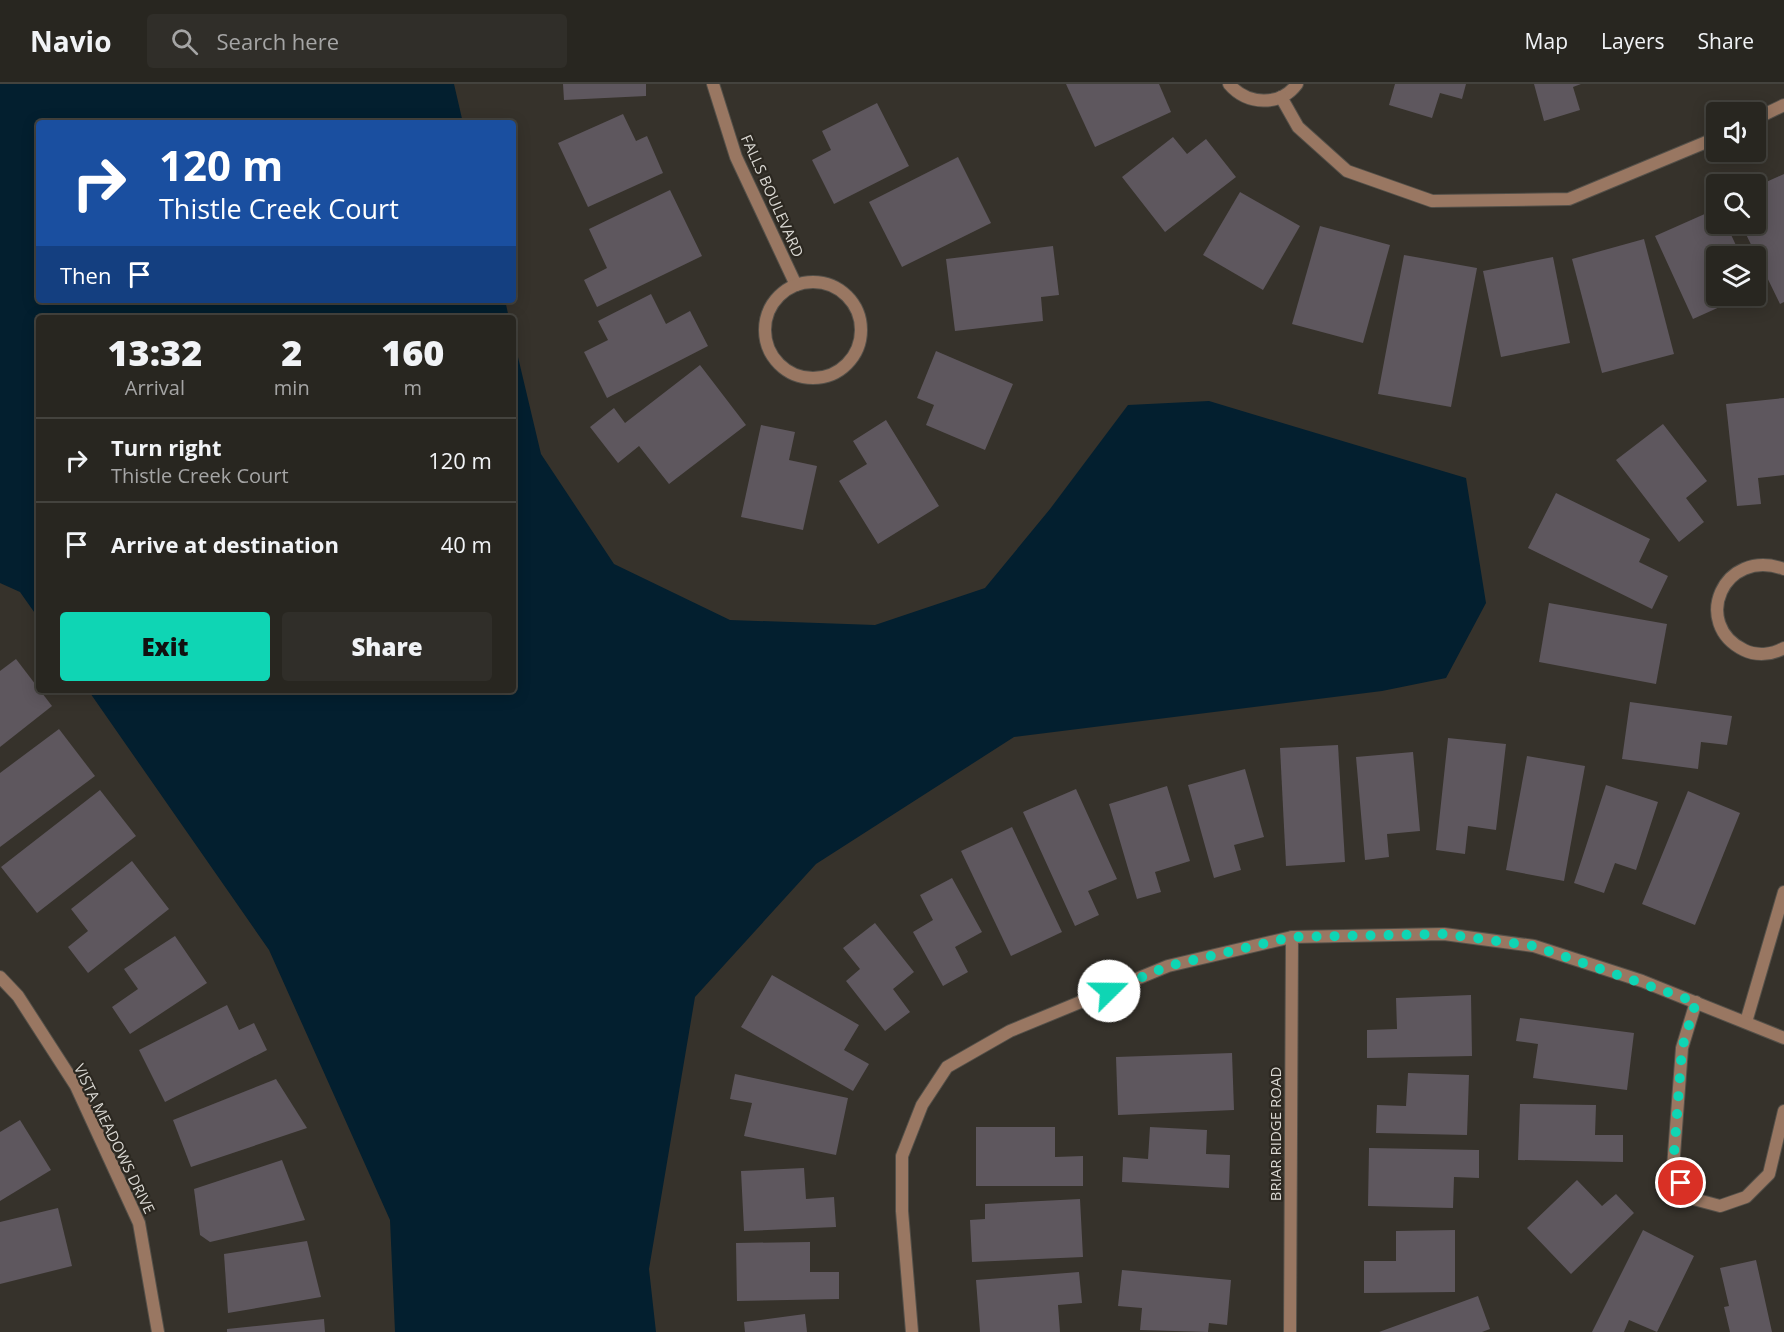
<!DOCTYPE html>
<style>
:root{--surface:#282620;--page:#302e29;--text:#f1f3f6;--muted:#a5a5a5;--line:#44433e;--accent:#0fd5b4}
body{margin:0;font-family:"Open Sans",sans-serif;background:var(--page);color:var(--text);height:100vh;display:flex;flex-direction:column;font-size:22px;white-space:nowrap}
*{box-sizing:border-box;margin:0}
p{font-size:20px;color:var(--muted)}
.icon{flex:none;width:33px;height:33px;fill:none;stroke:currentColor;stroke-width:2;stroke-linecap:round;stroke-linejoin:round}
.map{position:relative;flex:1;overflow:hidden}
.drawer{position:absolute;left:36px;top:231px;width:480px;height:378px;display:flex;flex-direction:column;background:var(--surface);border-radius:6px;box-shadow:0 3px 15px #0003,0 0 0 2px var(--line)}
.drawer>*{flex:none}
.hud{position:absolute;left:36px;top:36px;width:480px;height:183px;border-radius:6px;box-shadow:0 3px 15px #0003,0 0 0 2px var(--line);background:#1a4fa0;color:#fff;overflow:hidden}
.controls{position:absolute;left:1706px;top:18px;display:grid;gap:12px}
.controls a{display:grid;place-items:center;width:60px;height:60px;border-radius:6px;background:var(--surface);box-shadow:0 3px 15px #0003,0 0 0 2px var(--line);font-size:30px}
.pin{position:absolute;display:grid;place-items:center;width:51px;height:51px;color:#fff;margin:-26px;border:3px solid #fff;border-radius:50%;box-shadow:0 2px 6px #0007}
.me{position:absolute;width:66px;margin:-33px;rotate:68deg;stroke-linejoin:round;filter:drop-shadow(0 0 4px #0008)}
.turn{display:flex;align-items:center;gap:21px;height:126px;padding:0 24px;font-size:27px}
.turn .icon{width:78px;height:78px;stroke-width:2.5}
.turn b{display:block;font-size:42px;line-height:51px}
.then{display:flex;align-items:center;height:57px;padding:0 24px;background:#0003;gap:12px;font-size:22px}
.eta{display:flex;justify-content:space-evenly;align-items:center;height:102px;text-align:center}
.eta b{font-size:36px;font-weight:800;line-height:42px}
.cta{display:flex;gap:12px;margin-top:auto;padding:12px 24px}
.cta a{flex:1;height:69px;border-radius:6px;background:var(--accent);color:#111;font-size:24px;font-weight:800;line-height:69px;text-align:center}
.cta a+a{background:var(--page);color:var(--text)}
ul{padding:0;list-style:none}
li{display:flex;align-items:center;gap:18px;height:84px;padding:0 24px;border-top:2px solid var(--line)}
li div{flex:1}
li b{display:block;font-size:22px}
li em{font-style:normal}
header{display:flex;align-items:center;gap:36px;box-sizing:border-box;height:84px;padding:0 30px;background:var(--surface);border-bottom:2px solid var(--line)}
header strong{font-size:28px}
nav{display:flex;gap:33px;margin-inline-start:auto;font-size:21px}
.search{width:420px;height:54px;background:var(--page);display:flex;align-items:center;gap:15px;box-sizing:border-box;padding:0 21px;border-radius:6px;color:var(--muted);font-size:22px}
.map>svg:first-child{display:block}
.water{fill:#031f2f}
.building{fill:#5e575e}
.lines{fill:none;stroke-linecap:round;stroke-linejoin:round}
.street-casing{stroke:#545049;stroke-width:14}
.street{stroke:#997762;stroke-width:12}
.route{stroke:#0fd5b4;stroke-width:10;stroke-dasharray:0 18}
.labels{text-anchor:middle;stroke-width:4.5;stroke-linejoin:round;paint-order:stroke}
.street-label{font-size:15px;fill:#dad8d3;stroke:#2c2821}
</style>
<header>
<strong>Navio</strong>
<div class="search"><svg class="icon" aria-label="search" viewBox="0 0 24 24"><circle cx="10" cy="10" r="6"/><path d="M15 15l6 6"/></svg>Search here</div>
<nav><a>Map</a><a>Layers</a><a>Share</a></nav>
</header>
<div class="map">
<svg width="1784" height="1248" viewBox="0 0 1784 1248">
<rect width="100%" height="100%" fill="#36322b"/>
<g class="water">
<polygon points="0,0 454,0 463,39 39,39 39,216 505,216 509,234 39,234 39,535 20,508 0,499"/>
<polygon points="513,252 541,370 614,480 730,536 875,541 985,504 1050,425 1128,321 1209,317 1466,394 1486,519 1446,594 1382,607 1014,653 816,780 695,913 649,1185 656,1248 395,1248 390,1136 269,866 88,606 513,606"/>
</g>
<g class="building">
<polygon points="563,0 646,0 646,12 564,16"/>
<polygon points="1066,0 1159,0 1171,28 1095,63"/>
<polygon points="1395,0 1466,0 1462,15 1440,9 1432,34 1389,21"/>
<polygon points="1534,0 1581,0 1573,3 1580,26 1544,37"/>
<polygon points="877,19 909,82 834,120 812,76 831,66 822,47"/>
<polygon points="623,30 636,57 647,52 663,89 588,123 558,59"/>
<polygon points="1173,53 1187,70 1206,55 1236,93 1165,148 1122,93"/>
<polygon points="958,73 991,139 902,183 869,118"/>
<polygon points="1784,90 1784,218 1780,220 1741,140 1755,140 1755,103"/>
<polygon points="670,106 702,172 597,223 584,196 607,184 589,145"/>
<polygon points="1240,108 1300,142 1263,206 1203,171"/>
<polygon points="1716,125 1716,140 1726,140 1741,172 1716,172 1716,212 1744,212 1693,235 1655,152"/>
<polygon points="1320,142 1390,161 1363,259 1292,240"/>
<polygon points="1644,155 1674,270 1602,289 1572,175"/>
<polygon points="1053,162 1059,211 1041,213 1043,237 955,247 946,175"/>
<polygon points="1404,171 1477,184 1451,323 1378,310"/>
<polygon points="1553,173 1570,259 1501,273 1483,187"/>
<polygon points="651,210 666,240 690,227 708,262 607,314 584,268 608,256 598,237"/>
<polygon points="936,267 1013,300 985,366 926,341 934,321 917,314"/>
<polygon points="700,281 746,341 669,400 639,362 618,379 590,343 614,324 625,339"/>
<polygon points="1784,314 1784,391 1758,394 1761,420 1737,422 1726,320"/>
<polygon points="886,336 939,422 878,460 839,397 867,380 853,357"/>
<polygon points="1663,340 1707,397 1686,414 1704,438 1679,458 1616,376"/>
<polygon points="761,341 795,348 789,376 817,382 803,446 741,433"/>
<polygon points="1556,409 1650,455 1639,478 1668,492 1652,525 1528,464"/>
<polygon points="1549,519 1667,540 1656,600 1539,578"/>
<polygon points="16,575 52,622 0,663 0,587"/>
<polygon points="1630,618 1732,632 1727,661 1701,658 1698,685 1622,675"/>
<polygon points="59,645 95,692 0,763 0,689"/>
<polygon points="1448,654 1506,660 1496,746 1468,742 1465,770 1436,766"/>
<polygon points="1338,661 1345,778 1286,782 1280,664"/>
<polygon points="1413,668 1420,747 1387,750 1389,773 1365,776 1356,673"/>
<polygon points="1527,672 1585,682 1564,797 1506,786"/>
<polygon points="1245,685 1264,753 1234,761 1241,786 1214,794 1188,701"/>
<polygon points="1606,701 1658,718 1636,786 1615,779 1604,809 1574,799"/>
<polygon points="1167,702 1190,777 1155,788 1161,808 1137,815 1109,720"/>
<polygon points="1076,705 1117,795 1088,807 1099,831 1075,842 1023,728"/>
<polygon points="100,706 136,752 37,829 1,783"/>
<polygon points="1688,707 1740,729 1695,841 1642,820"/>
<polygon points="1012,743 1062,848 1011,872 961,767"/>
<polygon points="132,777 169,825 88,889 68,863 88,847 71,825"/>
<polygon points="952,794 982,848 955,863 968,888 943,902 913,848 933,836 920,811"/>
<polygon points="875,839 914,888 893,905 910,928 885,947 846,897 860,885 843,864"/>
<polygon points="175,852 207,899 130,950 112,923 138,905 124,885"/>
<polygon points="772,891 859,941 844,966 869,980 853,1007 741,943"/>
<polygon points="1471,911 1472,972 1367,974 1367,946 1397,945 1396,914"/>
<polygon points="227,921 239,946 254,939 267,966 165,1018 139,966"/>
<polygon points="1520,934 1634,949 1627,1006 1533,994 1538,960 1516,957"/>
<polygon points="1232,969 1234,1026 1118,1031 1116,973"/>
<polygon points="1408,989 1469,991 1467,1051 1376,1049 1377,1021 1406,1022"/>
<polygon points="735,990 848,1014 836,1071 744,1052 752,1019 730,1015"/>
<polygon points="276,995 307,1044 191,1083 173,1036"/>
<polygon points="1520,1020 1596,1021 1595,1051 1623,1051 1623,1078 1518,1076"/>
<polygon points="20,1036 51,1086 0,1117 0,1048"/>
<polygon points="976,1043 1055,1043 1055,1073 1083,1072 1083,1102 976,1102"/>
<polygon points="1150,1043 1207,1046 1206,1070 1230,1071 1229,1104 1122,1098 1123,1073 1148,1075"/>
<polygon points="1369,1064 1479,1066 1479,1094 1454,1093 1453,1124 1368,1122"/>
<polygon points="282,1076 305,1136 210,1158 200,1151 194,1105"/>
<polygon points="804,1084 806,1115 834,1113 836,1143 744,1147 741,1087"/>
<polygon points="1577,1096 1602,1122 1616,1110 1634,1129 1571,1190 1527,1144"/>
<polygon points="1080,1115 1083,1173 972,1178 970,1136 985,1135 985,1120"/>
<polygon points="58,1124 72,1182 0,1200 0,1138"/>
<polygon points="1455,1146 1455,1208 1364,1209 1364,1177 1396,1177 1396,1147"/>
<polygon points="1643,1146 1694,1172 1657,1248 1629,1236 1624,1248 1592,1248"/>
<polygon points="307,1157 321,1213 228,1229 224,1170"/>
<polygon points="810,1158 810,1188 839,1188 839,1215 737,1217 736,1159"/>
<polygon points="1756,1176 1772,1248 1730,1248 1724,1223 1729,1222 1720,1184"/>
<polygon points="1122,1186 1231,1196 1227,1241 1209,1239 1208,1248 1140,1246 1142,1224 1118,1222"/>
<polygon points="1079,1188 1082,1219 1058,1221 1060,1248 980,1248 976,1196"/>
<polygon points="1478,1212 1490,1245 1482,1248 1379,1248"/>
<polygon points="805,1230 807,1248 745,1248 744,1238"/>
<polygon points="324,1235 325,1248 227,1248 227,1245"/>
</g>
<g class="lines">
<g class="street-casing">
<g id="street">
<polyline points="713,0 736,73 796,201"/>
<path d="M1229,0C1247,21 1280,23 1297,0"/>
<polyline points="1281,13 1298,43 1347,87 1432,117 1569,115 1716,54"/>
<polyline points="1755,35 1784,21"/>
<circle cx="813" cy="246" r="48"/>
<path d="M1784,485C1723,463 1691,540 1744,566C1756,572 1772,571 1784,564"/>
<polyline points="0,893 18,912 76,1002 139,1139 158,1248"/>
<polyline points="1696,918 1682,964 1673,1084 1690,1114 1720,1122 1746,1113 1769,1090 1784,1027"/>
<polyline points="1746,938 1784,808"/>
<polyline points="912,1248 902,1127 902,1072 922,1021 947,983 1010,947 1168,882 1292,853 1444,850 1534,862 1642,897 1784,954"/>
<polyline points="1290,1248 1292,853"/>
</g>
</g>
<use href="#street" class="street"/>
</g>
<g class="lines">
<polyline class="route" points="1109,907 1168,882 1292,853 1444,850 1534,862 1696,918 1682,964 1673,1084 1681,1099"/>
</g>
<g class="labels">
<g class="street-label">
<text transform="translate(772 112) rotate(66)" y="5">FALLS BOULEVARD</text>
<text transform="translate(1276 1050) rotate(-90)" y="5">BRIAR RIDGE ROAD</text>
<text transform="translate(114 1055) rotate(64)" y="5">VISTA MEADOWS DRIVE</text>
</g>
</g>
</svg>
<div class="controls">
<a><svg class="icon" aria-label="sound" viewBox="0 0 24 24"><path d="M4 9h4l5-4v14l-5-4H4zM17 9q2 3 0 6"/></svg></a>
<a><svg class="icon" aria-label="search" viewBox="0 0 24 24"><circle cx="10" cy="10" r="6"/><path d="M15 15l6 6"/></svg></a>
<a><svg class="icon" aria-label="layers" viewBox="0 0 24 24"><path d="M12 4l9 5-9 5-9-5zM3 14l9 5 9-5"/></svg></a>
</div>
<div class="pin" style="left:1681px;top:1099px;background:#d93025"><svg class="icon" aria-label="arrive" viewBox="0 0 24 24"><path d="M6 21V4h12l-3 4 3 4H6"/></svg></div>
<svg class="me" style="left:1109px;top:907px" viewBox="-20 -20 40 40"><circle r="19" fill="#fff"/><path d="M0-13L10 11 0 6-10 11z" fill="#0fd5b4"/></svg>
<div class="hud">
<div class="turn"><svg class="icon" aria-label="right" viewBox="0 0 24 24"><path d="M7 20v-9h11M14 6l5 5-5 5"/></svg><div><b>120 m</b>Thistle Creek Court</div></div>
<div class="then">Then<svg class="icon" aria-label="arrive" viewBox="0 0 24 24"><path d="M6 21V4h12l-3 4 3 4H6"/></svg></div>
</div>
<section class="drawer">
<div class="eta">
<div><b>13:32</b><p>Arrival</p></div>
<div><b>2</b><p>min</p></div>
<div><b>160</b><p>m</p></div>
</div>
<ul>
<li><svg class="icon" aria-label="right" viewBox="0 0 24 24"><path d="M7 20v-9h11M14 6l5 5-5 5"/></svg><div><b>Turn right</b><p>Thistle Creek Court</p></div><em>120 m</em></li>
<li><svg class="icon" aria-label="arrive" viewBox="0 0 24 24"><path d="M6 21V4h12l-3 4 3 4H6"/></svg><div><b>Arrive at destination</b></div><em>40 m</em></li>
</ul>
<div class="cta"><a>Exit</a><a>Share</a></div>
</section>
</div>
